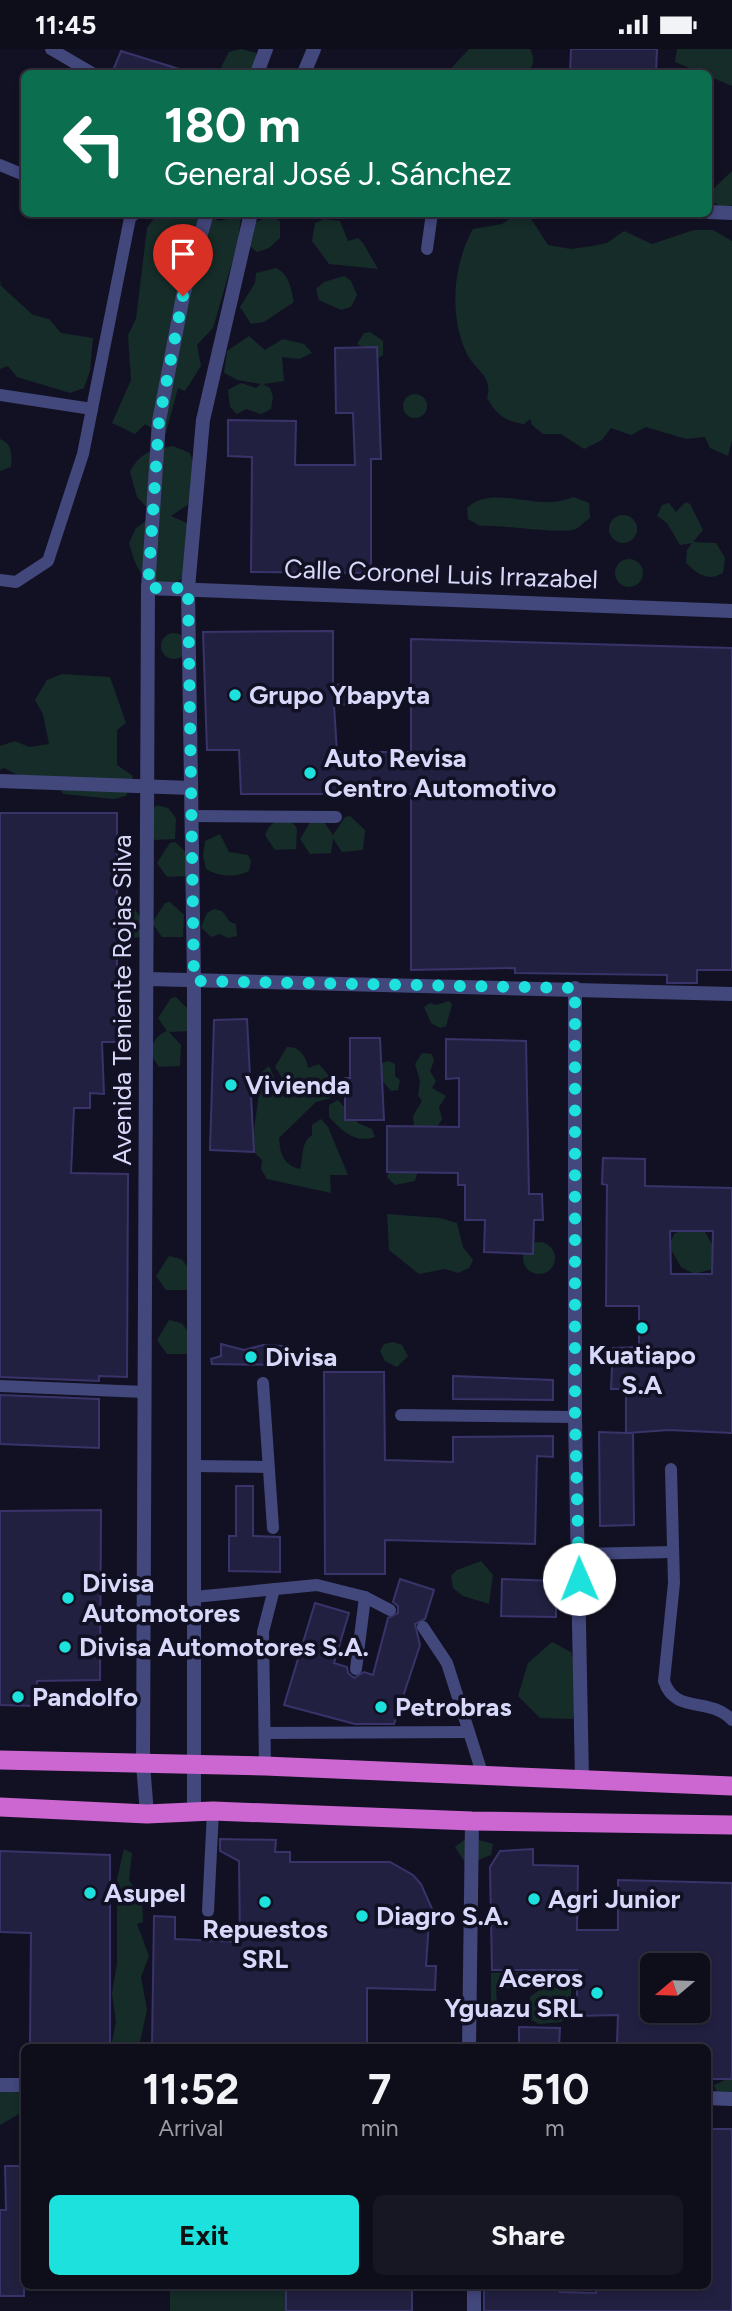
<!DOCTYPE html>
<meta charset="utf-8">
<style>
:root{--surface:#0e0d1a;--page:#171623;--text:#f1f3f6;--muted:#9b9ca2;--line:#2e2d39;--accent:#1ce1dc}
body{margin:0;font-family:Figtree,sans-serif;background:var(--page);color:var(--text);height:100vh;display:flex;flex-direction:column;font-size:26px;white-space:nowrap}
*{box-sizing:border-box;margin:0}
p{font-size:23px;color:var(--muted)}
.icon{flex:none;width:38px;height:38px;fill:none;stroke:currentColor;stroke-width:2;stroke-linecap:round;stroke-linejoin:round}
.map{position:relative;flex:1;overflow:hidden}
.details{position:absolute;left:21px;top:1995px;width:690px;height:245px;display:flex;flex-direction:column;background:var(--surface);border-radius:10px;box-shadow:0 4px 10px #0003,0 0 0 2px var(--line)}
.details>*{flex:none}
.hud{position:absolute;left:21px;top:21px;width:691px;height:147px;border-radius:10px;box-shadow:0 4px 10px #0003,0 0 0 2px var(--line);background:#0b6e4f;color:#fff;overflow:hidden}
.needle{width:46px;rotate:251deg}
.buttons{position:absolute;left:640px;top:1904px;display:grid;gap:14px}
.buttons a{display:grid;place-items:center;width:70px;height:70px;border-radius:10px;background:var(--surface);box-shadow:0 4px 10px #0003,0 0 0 2px var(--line);font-size:35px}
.pin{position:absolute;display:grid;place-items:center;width:60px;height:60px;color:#fff;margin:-72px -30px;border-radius:50% 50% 50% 0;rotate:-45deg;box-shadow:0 0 7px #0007}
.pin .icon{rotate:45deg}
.me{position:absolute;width:77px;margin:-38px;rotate:359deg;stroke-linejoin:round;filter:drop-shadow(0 0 5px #0008)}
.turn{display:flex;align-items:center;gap:24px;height:147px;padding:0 28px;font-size:32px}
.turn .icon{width:91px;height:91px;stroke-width:2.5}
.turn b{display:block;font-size:49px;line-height:60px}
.eta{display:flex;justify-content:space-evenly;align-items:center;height:119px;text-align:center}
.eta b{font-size:42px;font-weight:700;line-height:49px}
.primary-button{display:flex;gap:14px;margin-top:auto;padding:14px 28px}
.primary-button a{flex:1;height:80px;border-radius:10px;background:var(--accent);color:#111;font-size:28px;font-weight:700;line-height:80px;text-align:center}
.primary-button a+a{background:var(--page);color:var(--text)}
.status{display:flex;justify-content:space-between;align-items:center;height:49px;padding:0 35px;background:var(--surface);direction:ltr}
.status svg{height:19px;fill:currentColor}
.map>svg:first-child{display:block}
.green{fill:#152c28}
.building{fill:#222041;stroke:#38346a;stroke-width:2;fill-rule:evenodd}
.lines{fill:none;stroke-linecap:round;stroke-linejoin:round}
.service{stroke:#42477c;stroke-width:12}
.minor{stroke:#42477c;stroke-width:14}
.tertiary{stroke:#42477c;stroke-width:14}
.trunk{stroke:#cc67d1;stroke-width:19}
.route{stroke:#1ce1dc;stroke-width:12;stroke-dasharray:0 21.6}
.poi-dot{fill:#1ce1dc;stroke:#121123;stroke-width:2.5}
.labels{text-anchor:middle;stroke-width:7;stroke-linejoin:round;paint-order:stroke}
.street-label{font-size:26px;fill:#d8d8fa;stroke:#121123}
.poi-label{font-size:26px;font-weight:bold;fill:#d8d8fa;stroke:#121123;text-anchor:start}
</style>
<div class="status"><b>11:45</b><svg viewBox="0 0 49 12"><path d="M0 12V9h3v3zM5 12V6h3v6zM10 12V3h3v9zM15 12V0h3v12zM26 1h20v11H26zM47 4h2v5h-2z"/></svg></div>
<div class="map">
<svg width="732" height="2262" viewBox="0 0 732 2262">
<rect width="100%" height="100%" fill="#121123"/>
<g class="green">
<polygon points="241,0 256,4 259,24 218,24 229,3"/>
<path d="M469,0H530C535,9 534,17 527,24H447Z"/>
<polygon points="677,0 732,0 732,37 675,13"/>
<polygon points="732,122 732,156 722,159 712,152 711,142"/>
<path d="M518,164L528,165L548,196L571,200L592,197L607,194L624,182L652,195L694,181H713L732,192V391L728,407L710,399L705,388L686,390L646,378L631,386L611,379L602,391L584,400L561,385H543L532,376L530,370L524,375C504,372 497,366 487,349C494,327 474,321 466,303C449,265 453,216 473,180L502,175Z"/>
<polygon points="157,165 211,165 218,172 241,167 238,193 213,279 197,296 201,317 185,342 178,339 165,387 145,375 135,385 112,374 131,331 128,286 136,270 147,179"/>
<polygon points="271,167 280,172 280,189 269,199 257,203 244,192 248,176"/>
<polygon points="324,170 340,172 348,192 358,189 363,194 378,220 329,215 312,192 315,174"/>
<path d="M276,219C289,225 291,239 294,253L264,273L251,275L240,258L255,234L256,224Z"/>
<polygon points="344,227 351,232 357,246 351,258 341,261 319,251 316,240 324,233"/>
<polygon points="0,231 1,237 33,266 49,270 61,284 93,289 90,322 84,339 70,344 17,328 8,317 0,320"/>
<polygon points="370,283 383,292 383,306 375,311 367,310 363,298 357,295 364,284"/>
<polygon points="249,287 265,301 283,290 304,295 312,304 299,310 282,308 284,332 263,335 270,339 273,348 271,360 261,365 246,360 237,365 230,358 228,341 241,334 256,339 261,335 238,331 224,324 227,302"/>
<circle cx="415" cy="357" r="12"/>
<path d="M0,390C13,395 12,407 11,418L0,422Z"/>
<path d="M173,397L190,404L198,430L193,452L171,467L189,475L192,523L163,542C141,532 135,516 129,494L136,479L154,466L137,448L130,423C140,403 152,401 173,397Z"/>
<path d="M574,448L589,454L590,469C585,472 581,477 576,480C564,486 500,475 480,477L468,470L467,459C487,438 525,455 552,453C559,453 567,450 574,448Z"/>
<path d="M686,453L690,455L703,481L693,493L716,494L725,509L723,524C707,533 698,525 686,514L687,501L692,494L680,496L667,474L657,467L662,456L669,454L676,463Z"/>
<circle cx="623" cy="480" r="14"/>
<circle cx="629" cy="524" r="14"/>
<circle cx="174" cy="597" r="13"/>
<polygon points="62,625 110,628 126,674 117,681 117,716 133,727 126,747 114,750 63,745 55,728 22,728 4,719 0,721 0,697 15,692 29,698 49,695 43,665 35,651 47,631"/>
<polygon points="156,756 168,759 176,769 175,790 154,791 153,761"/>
<polygon points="350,767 365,781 363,801 342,803 333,789 331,804 310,805 300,790 312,770 324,773 333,786 345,768"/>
<path d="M289,770L297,779L296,800L275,801L265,786C270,773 276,772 289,770Z"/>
<path d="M220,785L229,803L248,806L251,812L249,822C235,829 220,828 206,820L203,807L205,792Z"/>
<polygon points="175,793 187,804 188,827 167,828 157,814 170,794"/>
<polygon points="170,853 184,866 183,888 162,888 152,874 165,854"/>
<polygon points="126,857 134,859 143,872 142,887 128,891 117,890 113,878 117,861"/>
<polygon points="214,860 222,862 230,873 236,875 237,887 228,889 220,885 211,888 201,878 207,864"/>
<path d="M176,948L187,959L189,982L169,983L181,996L180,1017L159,1018L149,1003C152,995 158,984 167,982L158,969L171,949Z"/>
<polygon points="449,952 452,956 446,977 440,979 431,974 424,958 430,954 436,956"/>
<path d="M287,998C300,997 307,1009 308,1019L319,1015L336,1035L331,1049L316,1053L279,1089C280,1104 283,1116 300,1120C304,1107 300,1095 312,1086V1076L321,1070L328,1078L348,1126H330L331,1144L267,1130L261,1120L262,1111L254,1103C251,1075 262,1052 258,1026L269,1017L280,1041L288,1049L295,1046L303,1033H285L275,1018Z"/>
<polygon points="422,1004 432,1005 434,1012 430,1022 436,1032 432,1039 446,1047 439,1058 442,1070 436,1080 414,1078 413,1067 422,1052 418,1046 420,1032 415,1015"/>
<polygon points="389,1012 395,1015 395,1027 400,1031 398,1041 391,1042 380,1029 382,1014"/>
<path d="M338,1051L358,1074L372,1080L375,1088C354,1095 343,1082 329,1068V1056Z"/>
<polygon points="418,1121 415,1132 395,1136 387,1128 389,1122"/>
<polygon points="387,1165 440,1169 457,1174 463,1198 473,1211 469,1219 458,1224 445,1220 419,1225 389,1201"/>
<polygon points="685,1179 705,1183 714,1199 713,1220 694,1225 681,1218 669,1197 674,1185"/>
<circle cx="539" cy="1209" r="16"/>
<polygon points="169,1207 181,1210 189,1219 187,1241 166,1241 156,1227"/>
<polygon points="169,1271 181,1274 189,1283 188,1305 167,1305 157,1291"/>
<polygon points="393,1293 402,1296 408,1307 397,1318 385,1312 380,1302 384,1295"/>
<polygon points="481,1512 493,1526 489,1555 463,1547 453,1539 451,1527 457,1521"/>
<path d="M552,1593L571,1603C579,1627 579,1645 573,1670L540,1669L518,1647L528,1614Z"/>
<polygon points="468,1788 493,1795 491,1806 471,1814 464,1812 455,1798"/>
<polygon points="124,1800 132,1804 129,1831 142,1850 143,1873 137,1875 149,1907 141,1928 147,1961 139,1998 111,1998 116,1973 112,1944 117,1915 117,1830"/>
<polygon points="521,1923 523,1930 517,1937 496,1942 497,1955 491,1961 491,1924"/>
<polygon points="563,1931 571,1932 571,1963 561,1973 539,1975 530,1970 530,1948 550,1933 556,1936"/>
<polygon points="732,2028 732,2057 719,2049 714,2036"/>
<polygon points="4,2040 24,2045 24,2062 0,2076 0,2043"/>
<rect x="170" y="2237" width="119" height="25"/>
</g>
<g class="building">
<polygon points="571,0 657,0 656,24 570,24"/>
<polygon points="121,2 179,20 178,24 112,24"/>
<polygon points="377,298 381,410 371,410 371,524 251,523 252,408 228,407 228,371 296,372 295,416 355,416 353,364 336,364 335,299"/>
<polygon points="333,582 333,636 353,635 353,655 334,656 337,703 411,703 411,590 732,599 732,921 697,921 697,934 667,934 667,926 515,924 515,919 411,921 411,745 241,745 239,701 207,701 203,583"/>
<polygon points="0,764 117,764 117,993 102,993 104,1045 90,1044 90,1059 74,1059 71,1124 128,1125 127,1328 99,1327 99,1332 0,1328"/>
<polygon points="247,970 254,1103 210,1101 214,971"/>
<polygon points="350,989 380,989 384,1071 345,1071 345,1029 350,1029"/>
<polygon points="446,990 526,992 529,1145 542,1145 543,1171 534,1171 533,1205 484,1203 485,1171 465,1171 465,1136 458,1136 458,1124 387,1123 387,1077 459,1078 459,1029 446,1030"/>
<path d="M603,1109L645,1110V1137L732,1139V1384L669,1381L627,1384H633L634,1476L600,1477L599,1383L626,1384V1340H611L613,1299L639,1298V1257H606L607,1136L602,1135ZM670,1182H713L712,1225H671Z"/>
<polygon points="221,1295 244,1301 263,1296 282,1297 282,1316 212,1315 211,1310 221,1307"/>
<polygon points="324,1323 384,1323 385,1411 453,1413 453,1388 553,1387 553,1408 537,1407 535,1495 385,1491 385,1525 325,1525"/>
<polygon points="453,1327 553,1331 553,1351 453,1350"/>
<polygon points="0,1346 99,1350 99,1399 0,1395"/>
<polygon points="236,1437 253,1437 253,1487 280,1488 280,1523 229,1522 229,1487 236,1487"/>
<polygon points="101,1461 100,1631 37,1632 36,1657 0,1656 0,1462"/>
<polygon points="400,1530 434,1541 425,1570 415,1575 420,1596 394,1675 355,1675 284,1656 315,1554 349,1564 334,1614 347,1618 348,1624 354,1629 364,1623 373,1626 388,1569 398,1564 398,1557 393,1553"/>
<polygon points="502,1530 556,1532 556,1568 501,1567"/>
<polygon points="220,1790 276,1791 275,1803 290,1803 290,1813 390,1813 413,1826 421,1835 437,1871 429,1872 426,1917 436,1917 435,1941 367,1939 367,1998 152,1998 154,1867 175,1868 175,1890 240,1893 239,1812 220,1802"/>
<path d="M533,1800V1816L578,1817L577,1881H618V1831L732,1834V2030H707V1998H643V1994H617L618,1966L577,1967V1921H492L490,1818L500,1802ZM653,1916H698V1962H653Z"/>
<polygon points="0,1802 110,1806 110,1998 30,1998 31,1884 0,1883"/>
<polygon points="519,1978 560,1979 559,1998 519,1998"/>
<polygon points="707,2080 732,2080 732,2262 484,2262 484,2236 560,2236 560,2243 596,2244 596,2236 707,2236"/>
<polygon points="5,2117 24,2117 24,2247 0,2247 0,2161 6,2161"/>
<rect x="286" y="2236" width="126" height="26"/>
</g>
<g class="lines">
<g class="service">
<polyline points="51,0 92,24"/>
<polyline points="0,116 24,126"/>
<polyline points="427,200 432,164"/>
<polyline points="0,346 92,360"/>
<polyline points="0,531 16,533 48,512 83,405 130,169 136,164"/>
<polyline points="192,767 336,768"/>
<polyline points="263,1334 273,1479"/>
<polyline points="0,1337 145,1343"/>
<polyline points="401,1366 575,1368"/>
<polyline points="194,1417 268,1418"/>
<path d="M671,1420L674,1534L664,1632C675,1666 710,1647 732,1671"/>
<polyline points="579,1505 673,1503"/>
<polyline points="194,1548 317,1536 365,1548 390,1561"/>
<polyline points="423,1578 447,1614 483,1727"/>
<polyline points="356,1620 365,1548"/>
<polyline points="265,1684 469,1683"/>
<polyline points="265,1717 263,1583 274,1540"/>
<polyline points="208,1862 213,1762"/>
</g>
<g class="minor">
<polyline points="709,163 732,164"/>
<polyline points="148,539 732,562"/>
<polyline points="0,732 191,739"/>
<polyline points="147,930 732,945"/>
<polyline points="575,939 575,1368 582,1731"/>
<polyline points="469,1998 472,1772"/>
<polyline points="0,2036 24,2036"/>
<polyline points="707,2049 732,2050"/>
<polyline points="474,2236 474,2262"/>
</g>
<g class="tertiary">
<polyline points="257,24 266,0"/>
<polyline points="304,24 314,0"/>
<polyline points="194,1764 194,932 188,539 203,371 251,164"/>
<polyline points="147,1765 143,1715 148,539 159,372 183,247 207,164"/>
</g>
<g class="trunk">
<polyline points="0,1711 265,1717 732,1737"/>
<polyline points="0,1758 147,1765 213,1762 472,1772 732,1776"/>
</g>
</g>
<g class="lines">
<polyline class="route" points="183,247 159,372 148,539 188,539 194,932 575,939 575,1368 579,1530"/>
</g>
<g class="poi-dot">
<circle cx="235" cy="646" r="7"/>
<circle cx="310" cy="724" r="7"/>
<circle cx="231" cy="1036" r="7"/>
<circle cx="642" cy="1279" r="7"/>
<circle cx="251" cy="1308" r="7"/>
<circle cx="68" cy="1549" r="7"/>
<circle cx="65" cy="1598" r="7"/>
<circle cx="18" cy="1648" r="7"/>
<circle cx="381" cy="1658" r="7"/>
<circle cx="90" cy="1844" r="7"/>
<circle cx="534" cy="1850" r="7"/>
<circle cx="265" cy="1853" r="7"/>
<circle cx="362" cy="1867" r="7"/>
<circle cx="597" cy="1944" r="7"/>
</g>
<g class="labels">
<g class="street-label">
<text transform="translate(441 525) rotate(2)" y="9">Calle Coronel Luis Irrazabel</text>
<text transform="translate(122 951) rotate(-90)" y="9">Avenida Teniente Rojas Silva</text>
</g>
<g class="poi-label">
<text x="249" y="655">Grupo Ybapyta</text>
<text x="324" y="718">Auto Revisa<tspan x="324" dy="30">Centro Automotivo</tspan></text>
<text x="245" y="1045">Vivienda</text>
<text x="642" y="1315" text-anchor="middle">Kuatiapo<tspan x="642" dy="30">S.A</tspan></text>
<text x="265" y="1317">Divisa</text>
<text x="82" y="1543">Divisa<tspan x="82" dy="30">Automotores</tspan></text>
<text x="79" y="1607">Divisa Automotores S.A.</text>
<text x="32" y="1657">Pandolfo</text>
<text x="395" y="1667">Petrobras</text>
<text x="104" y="1853">Asupel</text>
<text x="548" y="1859">Agri Junior</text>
<text x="376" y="1876">Diagro S.A.</text>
<text x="265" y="1889" text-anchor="middle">Repuestos<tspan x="265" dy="30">SRL</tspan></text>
<text x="583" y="1938" text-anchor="end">Aceros<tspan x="583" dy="30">Yguazu SRL</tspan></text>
</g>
</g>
</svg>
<div class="buttons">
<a><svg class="needle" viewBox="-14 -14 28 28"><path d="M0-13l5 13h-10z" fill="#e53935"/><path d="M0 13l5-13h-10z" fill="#9b9ca2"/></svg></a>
</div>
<div class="pin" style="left:183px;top:247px;background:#d93025"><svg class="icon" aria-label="arrive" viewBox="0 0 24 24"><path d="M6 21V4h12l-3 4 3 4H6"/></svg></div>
<svg class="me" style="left:579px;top:1530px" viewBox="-20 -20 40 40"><circle r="19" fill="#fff"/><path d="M0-13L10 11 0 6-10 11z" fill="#1ce1dc"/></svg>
<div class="hud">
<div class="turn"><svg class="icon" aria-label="left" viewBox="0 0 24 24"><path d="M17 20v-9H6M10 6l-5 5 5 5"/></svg><div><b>180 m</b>General José J. Sánchez</div></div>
</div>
<section class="details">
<div class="eta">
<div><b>11:52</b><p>Arrival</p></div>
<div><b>7</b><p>min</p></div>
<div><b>510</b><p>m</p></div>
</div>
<div class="primary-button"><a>Exit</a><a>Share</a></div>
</section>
</div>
